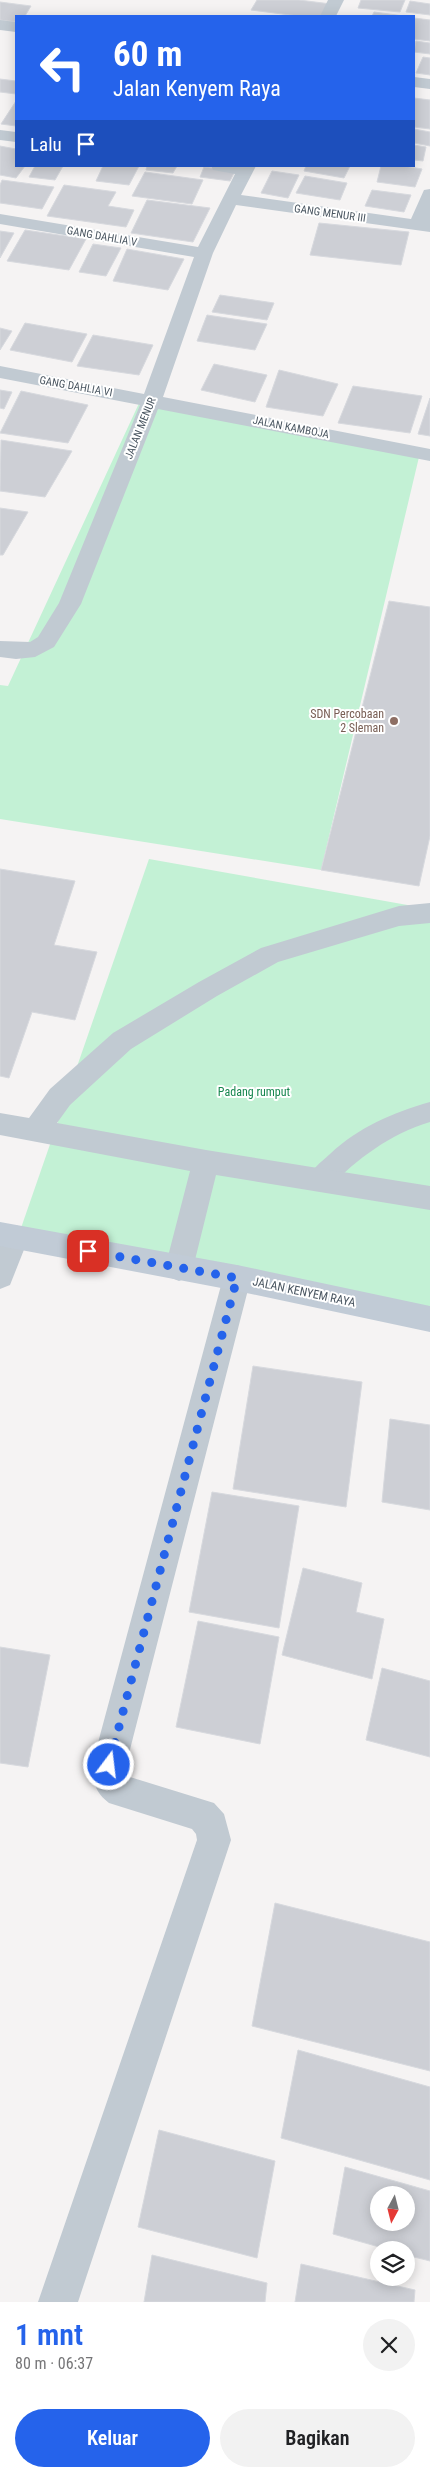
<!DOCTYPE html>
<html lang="id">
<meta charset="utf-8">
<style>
:root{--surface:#fff;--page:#f2f2f2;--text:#202124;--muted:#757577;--accent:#2563eb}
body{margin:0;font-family:"Roboto Condensed",sans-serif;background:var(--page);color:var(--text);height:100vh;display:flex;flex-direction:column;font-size:19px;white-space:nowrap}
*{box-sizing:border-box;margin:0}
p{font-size:16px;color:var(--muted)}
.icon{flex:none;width:28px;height:28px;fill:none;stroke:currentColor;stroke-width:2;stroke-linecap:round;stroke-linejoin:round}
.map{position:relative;height:2302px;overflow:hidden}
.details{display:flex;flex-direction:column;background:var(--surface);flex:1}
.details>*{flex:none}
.banner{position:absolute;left:15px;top:15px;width:400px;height:152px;border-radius:0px;box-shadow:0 2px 12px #0003;background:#2563eb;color:#fff;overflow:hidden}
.needle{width:32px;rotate:187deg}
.fabs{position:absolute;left:370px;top:2186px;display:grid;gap:10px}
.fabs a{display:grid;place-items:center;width:45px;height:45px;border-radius:50%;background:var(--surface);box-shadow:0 2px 12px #0003;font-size:25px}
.pin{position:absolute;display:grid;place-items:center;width:42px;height:42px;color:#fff;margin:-21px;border-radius:10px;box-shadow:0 2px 8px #0006}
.me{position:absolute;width:55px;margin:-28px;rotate:15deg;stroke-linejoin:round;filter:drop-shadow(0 0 4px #0008)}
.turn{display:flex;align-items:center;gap:18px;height:105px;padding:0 15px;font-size:22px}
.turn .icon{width:65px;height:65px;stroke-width:2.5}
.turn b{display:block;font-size:35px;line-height:42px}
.then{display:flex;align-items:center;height:48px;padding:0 15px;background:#0003;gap:10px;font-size:19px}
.round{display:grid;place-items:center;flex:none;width:52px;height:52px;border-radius:26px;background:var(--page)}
.overview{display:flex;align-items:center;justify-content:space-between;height:85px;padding:0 15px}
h1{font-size:30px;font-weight:600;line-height:38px;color:var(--accent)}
.cta{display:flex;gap:10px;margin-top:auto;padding:10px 15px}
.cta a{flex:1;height:58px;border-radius:30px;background:var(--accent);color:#fff;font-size:20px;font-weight:600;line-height:58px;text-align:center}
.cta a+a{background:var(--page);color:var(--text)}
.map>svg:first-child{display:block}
.green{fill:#c3f1d5}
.building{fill:#cdcfd5;stroke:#d7d9de;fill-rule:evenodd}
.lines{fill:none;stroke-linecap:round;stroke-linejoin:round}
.lane{fill:#c1cad2;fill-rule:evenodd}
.street{fill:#c1cad2;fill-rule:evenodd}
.secondary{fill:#c1cbd6;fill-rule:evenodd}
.route{stroke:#2563eb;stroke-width:9;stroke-dasharray:0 16.2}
.education-dot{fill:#8d6e63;stroke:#fff;stroke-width:2}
.labels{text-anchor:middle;stroke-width:4;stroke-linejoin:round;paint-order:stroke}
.far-street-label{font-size:11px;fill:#4a5661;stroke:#fff}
.education-label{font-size:12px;fill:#785e54;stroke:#fff;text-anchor:end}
.park-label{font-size:12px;fill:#17864f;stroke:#fff}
.street-label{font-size:12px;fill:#4a5661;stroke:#fff}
</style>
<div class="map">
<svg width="430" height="2302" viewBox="0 0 430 2302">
<rect width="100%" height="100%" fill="#f5f3f3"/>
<g class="green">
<polygon points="141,399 419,457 321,870 0,819 0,685 8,686"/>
<polygon points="149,859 430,909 430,1307 21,1228"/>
</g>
<g class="building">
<polygon points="257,0 299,0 331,4 325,16 298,16 251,10"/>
<polygon points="361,0 405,0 400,12 358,8"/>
<polygon points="410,1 430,4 430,15 406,12"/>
<polygon points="0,2 31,6 25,16 16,16 16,22 0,20"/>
<polygon points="374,12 404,16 372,16"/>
<polygon points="414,18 430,20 430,41 414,39"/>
<polygon points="416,41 430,43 430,54 414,52"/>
<polygon points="423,57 430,58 430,75 416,73"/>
<polygon points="0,79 16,81 16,94 0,92"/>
<polygon points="414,98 430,100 430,129 414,127"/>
<polygon points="16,101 16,126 1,124"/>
<polygon points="414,129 430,132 430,146 414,143"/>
<polygon points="414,145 426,147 423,161 414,160"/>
<polygon points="0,146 16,149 16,166 25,166 16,178 0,175"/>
<polygon points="35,166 63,166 55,180 29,177"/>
<polygon points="103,166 139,166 129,185 96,181"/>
<polygon points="147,166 177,166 173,173 146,170"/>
<polygon points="306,166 350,166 344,178 304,171"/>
<polygon points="381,166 404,166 422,169 415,187 377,182"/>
<polygon points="204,167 235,171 230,181 200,177"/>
<polygon points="272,171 299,175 288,198 261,193"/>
<polygon points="145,172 203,180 192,204 132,196"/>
<polygon points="305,176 347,183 340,200 296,193"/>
<polygon points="2,180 54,187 42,209 0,203 0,185"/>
<polygon points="64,185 116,192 108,206 134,210 126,227 47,216"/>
<polygon points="372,190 411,195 404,212 365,206"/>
<polygon points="147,200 210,208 193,242 131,233"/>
<polygon points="319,223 409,232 401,265 310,255"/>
<polygon points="25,230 86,239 69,270 7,261"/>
<polygon points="0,231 14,233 0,258"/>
<polygon points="93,244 121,248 106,276 79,272"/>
<polygon points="127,249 184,259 168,290 113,281"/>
<polygon points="220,295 274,303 267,320 212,312"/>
<polygon points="207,315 267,324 255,350 197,341"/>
<polygon points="25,323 87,334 72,362 10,350"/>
<polygon points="0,328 12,331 0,350"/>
<polygon points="93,335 153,345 139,375 77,366"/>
<polygon points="214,364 267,375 255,402 201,390"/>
<polygon points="279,370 338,384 323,416 266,407"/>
<polygon points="353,386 422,396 410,433 338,423"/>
<polygon points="0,390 12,392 4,409 0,408"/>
<polygon points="21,391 88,405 68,443 0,433"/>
<polygon points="430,398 430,436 418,434"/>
<polygon points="1,440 72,451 45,497 0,491"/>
<polygon points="0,508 28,512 3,555 0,555"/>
<polygon points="389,601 430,607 430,836 419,886 321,870"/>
<polygon points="0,869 75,881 54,945 97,952 75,1020 32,1012 9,1078 0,1076"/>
<polygon points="253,1366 362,1382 346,1507 233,1489"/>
<polygon points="390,1419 430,1425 430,1510 382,1502"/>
<polygon points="212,1492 299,1506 279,1628 189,1612"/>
<polygon points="303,1568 362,1583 356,1612 384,1619 372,1679 282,1655"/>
<polygon points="198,1621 279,1637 260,1744 176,1727"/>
<polygon points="0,1647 50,1655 28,1767 0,1763"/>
<polygon points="382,1668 430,1681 430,1757 366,1740"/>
<polygon points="275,1903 430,1942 430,2071 252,2026"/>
<polygon points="298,2050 430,2087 430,2180 281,2138"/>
<polygon points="159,2130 275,2161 257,2258 138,2227"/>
<path d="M345,2167L430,2191V2261L406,2255V2250H390L333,2234ZM379,2195H406V2222H379Z"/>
<polygon points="152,2255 267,2283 265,2302 144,2302"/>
<polygon points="301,2264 415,2290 414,2302 295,2302"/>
</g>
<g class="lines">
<path class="lane" d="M430,1102V1122C388,1135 359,1158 328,1188L319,1191L310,1188L306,1180C312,1169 321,1162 330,1154C359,1127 392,1113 430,1102Z"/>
<g class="street">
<polygon points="328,0 344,0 336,16 320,16"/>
<polygon points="0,20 16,22 16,32 0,30"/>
<polygon points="414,77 430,79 430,89 414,87"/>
<polygon points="0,130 16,132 16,142 0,140"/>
<polygon points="211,166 256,166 241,195 411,219 424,190 430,189 430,232 236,205 213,253 163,397 430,449 430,461 158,409 81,604 54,647 35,657 16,659 0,657 0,641 30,642 38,637 59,603 140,405 0,378 0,366 144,394 194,257 0,224 0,214 198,247 235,174 213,170"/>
<polygon points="430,903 430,923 399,926 278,962 217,996 131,1049 70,1105 57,1123 206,1150 430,1186 430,1210 216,1175 193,1268 189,1277 179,1281 169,1277 165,1268 190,1171 0,1135 0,1113 29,1118 50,1089 113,1033 199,982 261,948 399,906"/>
<polygon points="15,1225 25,1228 29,1237 10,1285 0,1289 0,1239 5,1228"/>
<path d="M237,1265L247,1269L251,1278L126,1765V1774L130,1777L214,1803L224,1814L231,1840L78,2302H38L197,1840L196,1834L192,1829L109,1803C95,1792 93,1783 92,1765L223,1278L227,1269Z"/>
</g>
<polygon class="secondary" points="0,1222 237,1265 430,1306 430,1332 237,1291 0,1246"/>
</g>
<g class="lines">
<polyline class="route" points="88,1251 237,1278 109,1765"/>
</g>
<circle class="education-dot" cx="394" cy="721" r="5"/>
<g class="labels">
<g class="far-street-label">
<text transform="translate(330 213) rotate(8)" y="4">GANG MENUR III</text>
<text transform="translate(102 236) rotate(10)" y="4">GANG DAHLIA V</text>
<text transform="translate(76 386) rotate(10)" y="4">GANG DAHLIA VI</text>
<text transform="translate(291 427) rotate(11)" y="4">JALAN KAMBOJA</text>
<text transform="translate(140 428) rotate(-68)" y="4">JALAN MENUR</text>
</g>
<g class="education-label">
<text x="384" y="718">SDN Percobaan<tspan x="384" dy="14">2 Sleman</tspan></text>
</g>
<g class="park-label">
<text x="254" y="1096">Padang rumput</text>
</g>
<g class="street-label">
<text transform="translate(304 1292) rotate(12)" y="4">JALAN KENYEM RAYA</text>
</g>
</g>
</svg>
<div class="fabs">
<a><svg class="needle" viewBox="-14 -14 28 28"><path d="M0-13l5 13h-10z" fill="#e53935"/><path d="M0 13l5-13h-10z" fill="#757577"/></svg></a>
<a><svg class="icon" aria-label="layers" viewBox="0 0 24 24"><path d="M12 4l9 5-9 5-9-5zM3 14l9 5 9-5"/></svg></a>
</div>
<div class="pin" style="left:88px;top:1251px;background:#d93025"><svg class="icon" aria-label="arrive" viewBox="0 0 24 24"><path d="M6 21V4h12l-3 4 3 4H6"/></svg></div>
<svg class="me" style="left:109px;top:1765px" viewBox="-20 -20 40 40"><circle r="17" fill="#2563eb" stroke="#fff" stroke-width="3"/><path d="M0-11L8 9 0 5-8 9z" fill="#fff"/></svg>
<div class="banner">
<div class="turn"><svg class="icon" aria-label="left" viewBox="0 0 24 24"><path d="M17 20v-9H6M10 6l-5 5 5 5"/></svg><div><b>60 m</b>Jalan Kenyem Raya</div></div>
<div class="then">Lalu<svg class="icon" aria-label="arrive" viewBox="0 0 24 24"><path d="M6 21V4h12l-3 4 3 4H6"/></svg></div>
</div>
</div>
<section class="details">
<div class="overview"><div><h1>1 mnt</h1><p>80 m · 06:37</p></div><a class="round"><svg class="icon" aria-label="close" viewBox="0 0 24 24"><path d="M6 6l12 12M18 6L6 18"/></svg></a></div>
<div class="cta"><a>Keluar</a><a>Bagikan</a></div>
</section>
